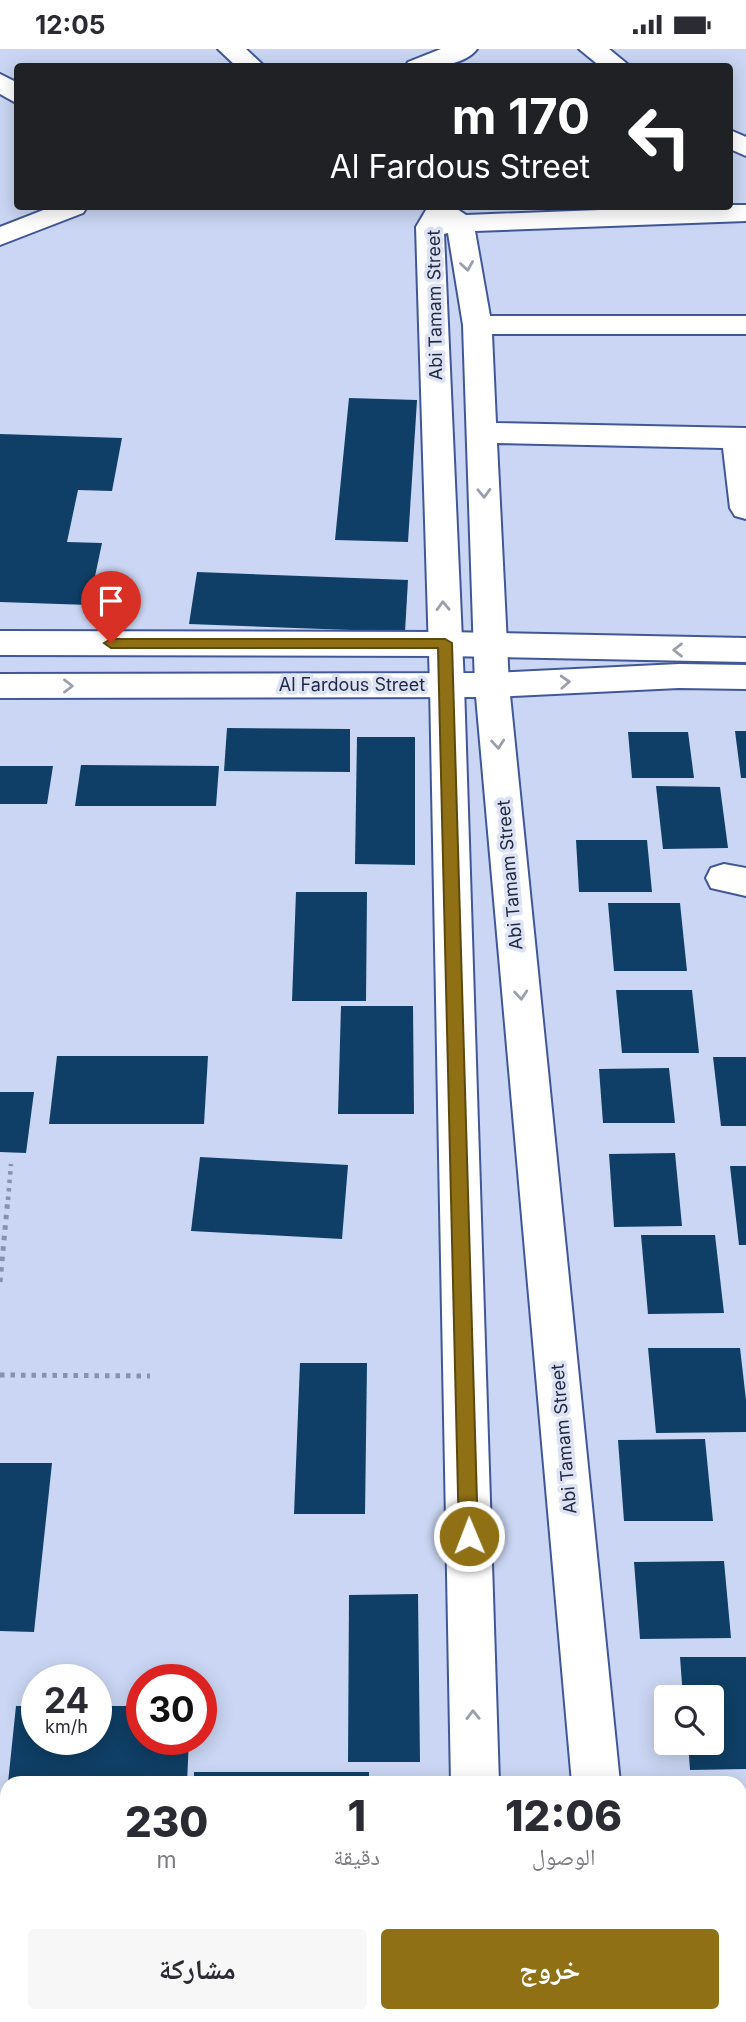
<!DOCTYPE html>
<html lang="ar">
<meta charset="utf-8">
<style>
:root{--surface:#fff;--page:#f7f7f7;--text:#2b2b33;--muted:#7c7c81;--accent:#8f7015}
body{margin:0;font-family:Inter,"Noto Naskh Arabic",sans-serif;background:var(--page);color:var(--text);direction:rtl;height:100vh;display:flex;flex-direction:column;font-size:26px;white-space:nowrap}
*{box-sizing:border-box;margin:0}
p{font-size:23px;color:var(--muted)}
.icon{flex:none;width:38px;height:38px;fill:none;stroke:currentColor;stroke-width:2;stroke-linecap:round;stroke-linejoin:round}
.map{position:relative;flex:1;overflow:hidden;direction:ltr}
.drawer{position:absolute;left:0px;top:1727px;width:747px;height:247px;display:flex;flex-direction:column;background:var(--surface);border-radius:21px 21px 0 0;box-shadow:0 4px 18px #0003;direction:rtl}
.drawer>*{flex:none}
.guide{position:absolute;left:14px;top:14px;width:719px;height:147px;border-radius:7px;box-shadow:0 4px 18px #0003;direction:rtl;background:#202124;color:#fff;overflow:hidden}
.tools{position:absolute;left:654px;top:1636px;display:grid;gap:14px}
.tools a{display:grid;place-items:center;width:70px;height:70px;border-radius:7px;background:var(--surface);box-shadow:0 4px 18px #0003;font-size:35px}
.speed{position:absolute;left:21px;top:1615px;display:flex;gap:14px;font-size:35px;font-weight:700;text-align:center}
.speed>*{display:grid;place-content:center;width:91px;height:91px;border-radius:50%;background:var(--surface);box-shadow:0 4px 18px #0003;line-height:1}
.speed small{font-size:18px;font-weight:400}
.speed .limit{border:10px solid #d22;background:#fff;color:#111}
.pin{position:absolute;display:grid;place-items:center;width:60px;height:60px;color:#fff;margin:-72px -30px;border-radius:50% 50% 50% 0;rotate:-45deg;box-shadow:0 0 7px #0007}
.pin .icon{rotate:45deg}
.me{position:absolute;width:77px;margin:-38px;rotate:359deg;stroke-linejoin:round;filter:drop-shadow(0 0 5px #0008)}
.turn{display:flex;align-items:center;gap:24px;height:147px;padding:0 28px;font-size:32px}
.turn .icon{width:91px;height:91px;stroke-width:2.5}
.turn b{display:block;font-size:49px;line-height:60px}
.eta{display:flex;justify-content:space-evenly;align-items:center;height:119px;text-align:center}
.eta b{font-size:42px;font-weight:800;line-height:49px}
.primary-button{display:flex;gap:14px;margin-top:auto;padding:14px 28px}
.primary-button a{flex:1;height:80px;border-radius:7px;background:var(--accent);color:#fff;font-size:28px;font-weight:800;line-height:80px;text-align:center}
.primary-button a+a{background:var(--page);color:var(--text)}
.status{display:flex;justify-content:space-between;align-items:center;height:49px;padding:0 35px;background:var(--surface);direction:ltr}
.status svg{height:19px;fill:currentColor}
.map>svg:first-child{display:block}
.building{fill:#0f3f66}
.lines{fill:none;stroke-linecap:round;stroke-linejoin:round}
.street-casing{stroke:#415797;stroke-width:4}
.secondary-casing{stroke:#415797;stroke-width:4}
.path-far1{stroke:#8692ae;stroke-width:4.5;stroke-dasharray:3.5 5;stroke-linecap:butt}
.path{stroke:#8692ae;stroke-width:5;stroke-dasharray:4.5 6;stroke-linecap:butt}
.street{fill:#fff;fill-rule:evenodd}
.secondary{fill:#fff;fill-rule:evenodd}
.oneway{stroke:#9a9fab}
.route{fill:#8f7015;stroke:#5d490e;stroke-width:2}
.labels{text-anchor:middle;stroke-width:7;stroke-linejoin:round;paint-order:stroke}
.street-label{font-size:18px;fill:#1f2945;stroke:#dde3f2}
</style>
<div class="status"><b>12:05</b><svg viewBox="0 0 49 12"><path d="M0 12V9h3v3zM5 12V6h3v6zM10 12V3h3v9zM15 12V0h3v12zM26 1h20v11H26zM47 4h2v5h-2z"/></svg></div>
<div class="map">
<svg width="746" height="1973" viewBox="0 0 746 1973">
<rect width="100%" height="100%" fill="#cad6f3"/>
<g class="building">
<polygon points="349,349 417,351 408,493 335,491"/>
<polygon points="0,385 122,389 112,442 78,441 67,493 102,494 89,556 0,553"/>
<polygon points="197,523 408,531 405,583 189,575"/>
<polygon points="227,679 350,680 350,723 224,722"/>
<polygon points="735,682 746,682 746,729 741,729"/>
<polygon points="628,683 688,683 694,729 632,729"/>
<polygon points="357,688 415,688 415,816 355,815"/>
<polygon points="81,716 219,717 216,757 75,757"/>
<polygon points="0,717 53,717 47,755 0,755"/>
<polygon points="656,737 720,738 728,799 663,800"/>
<polygon points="576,791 647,791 652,843 579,843"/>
<polygon points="296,843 367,843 366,952 292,952"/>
<polygon points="608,854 680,854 687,922 614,922"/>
<polygon points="616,941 692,941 699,1004 622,1004"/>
<polygon points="341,957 413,957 414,1065 338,1065"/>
<polygon points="57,1007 208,1007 204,1075 49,1075"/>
<polygon points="713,1008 746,1008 746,1077 721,1077"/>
<polygon points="669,1019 675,1074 603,1074 599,1020"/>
<polygon points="0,1043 34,1043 26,1104 0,1103"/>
<polygon points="675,1104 682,1177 614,1178 609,1105"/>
<polygon points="200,1108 348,1116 342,1190 191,1182"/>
<polygon points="730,1117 746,1117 746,1196 739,1196"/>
<polygon points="641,1186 715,1186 724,1264 648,1265"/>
<polygon points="648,1299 740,1299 746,1351 746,1383 656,1384"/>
<polygon points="300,1314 367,1314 365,1465 294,1465"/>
<polygon points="705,1390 713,1472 624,1472 618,1391"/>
<polygon points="0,1414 52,1414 34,1583 0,1582"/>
<polygon points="724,1512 731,1589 640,1590 634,1513"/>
<polygon points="418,1545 420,1713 348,1713 349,1546"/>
<polygon points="680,1608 746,1608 746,1720 690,1721 688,1694 712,1694 712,1648 683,1648"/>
<polygon points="16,1657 37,1657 37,1690 96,1690 96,1657 142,1657 142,1690 189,1690 187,1734 8,1734"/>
<rect x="194" y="1723" width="175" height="11"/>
<rect x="740" y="1754" width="6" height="105"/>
<polygon points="740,1887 746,1887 746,1973 670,1973 669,1967 740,1967"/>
</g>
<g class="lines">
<g class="street-casing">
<g id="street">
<polygon points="218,0 246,0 265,18 237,18"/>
<path d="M441,0H477C463,19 425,18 405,18L408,13Z"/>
<polygon points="579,0 609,0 631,18 601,18"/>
<polygon points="0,25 18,34 18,55 0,45"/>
<polygon points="730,81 746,88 746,107 730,100"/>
<polygon points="730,156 746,156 746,172 475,182 490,267 746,267 746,285 492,285 496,374 746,379 746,470 735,467 730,459 723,399 497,394 509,636 620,1734 572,1734 475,636 463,276 448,184 444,185 464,636 499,1734 451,1734 430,636 416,178 426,161 424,158 454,158 466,166"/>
<polygon points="51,158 87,158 83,164 0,196 0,178"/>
<polygon points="724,815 746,819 746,847 711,839 706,829 711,819"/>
<rect x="0" y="1833" width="7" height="50"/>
<rect x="451" y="1967" width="52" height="6"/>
<polygon points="592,1967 644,1967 645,1973 593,1973"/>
</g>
</g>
<g class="secondary-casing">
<g id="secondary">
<polygon points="0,582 445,583 746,589 746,613 445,607 0,606"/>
<polygon points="679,615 746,616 746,640 679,639 492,648 0,649 0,625 492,624"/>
</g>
</g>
<polyline class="path-far1" points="8,1151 11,1115"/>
<g class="path">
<polyline points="0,1233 8,1149"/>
<polyline points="0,1326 150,1327"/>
</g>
<use href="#street" class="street"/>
<use href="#secondary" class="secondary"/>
</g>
<defs><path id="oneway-chevron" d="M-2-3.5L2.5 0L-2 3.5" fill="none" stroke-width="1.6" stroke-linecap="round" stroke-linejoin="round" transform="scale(1.75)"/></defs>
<g class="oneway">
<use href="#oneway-chevron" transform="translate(467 217) rotate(81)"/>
<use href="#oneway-chevron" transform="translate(484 444) rotate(88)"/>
<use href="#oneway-chevron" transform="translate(443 557) rotate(-92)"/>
<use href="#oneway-chevron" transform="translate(678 601) rotate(180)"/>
<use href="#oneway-chevron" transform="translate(565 633) rotate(-3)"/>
<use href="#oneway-chevron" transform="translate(68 637)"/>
<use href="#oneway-chevron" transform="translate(498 695) rotate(85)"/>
<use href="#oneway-chevron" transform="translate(521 946) rotate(85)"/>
<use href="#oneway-chevron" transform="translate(473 1666) rotate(-91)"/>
</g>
<polygon class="route" points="111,590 445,590 452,594 478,1487 475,1494 469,1496 462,1494 459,1487 438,599 111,599 104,594"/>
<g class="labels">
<g class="street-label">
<text transform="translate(435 256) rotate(-91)" y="6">Abi Tamam Street</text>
<text x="352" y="642">Al Fardous Street</text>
<text transform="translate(510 826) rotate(-95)" y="6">Abi Tamam Street</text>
<text transform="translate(564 1390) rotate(-95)" y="6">Abi Tamam Street</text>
</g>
</g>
</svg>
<div class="tools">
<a><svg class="icon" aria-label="search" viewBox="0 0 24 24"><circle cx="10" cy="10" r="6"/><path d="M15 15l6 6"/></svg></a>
</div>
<div class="speed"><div>24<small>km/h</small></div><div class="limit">30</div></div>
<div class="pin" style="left:111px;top:594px;background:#d93025"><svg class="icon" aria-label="arrive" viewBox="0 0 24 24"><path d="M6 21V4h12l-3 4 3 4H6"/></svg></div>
<svg class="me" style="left:469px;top:1487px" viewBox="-20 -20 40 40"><circle r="17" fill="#8f7015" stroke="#fff" stroke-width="3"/><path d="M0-11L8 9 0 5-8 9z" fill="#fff"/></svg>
<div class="guide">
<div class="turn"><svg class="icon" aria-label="left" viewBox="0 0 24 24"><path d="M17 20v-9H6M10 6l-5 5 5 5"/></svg><div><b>170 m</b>Al Fardous Street</div></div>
</div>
<section class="drawer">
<div class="eta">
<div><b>12:06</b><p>الوصول</p></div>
<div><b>1</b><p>دقيقة</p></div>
<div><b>230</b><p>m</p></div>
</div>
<div class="primary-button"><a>خروج</a><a>مشاركة</a></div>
</section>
</div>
